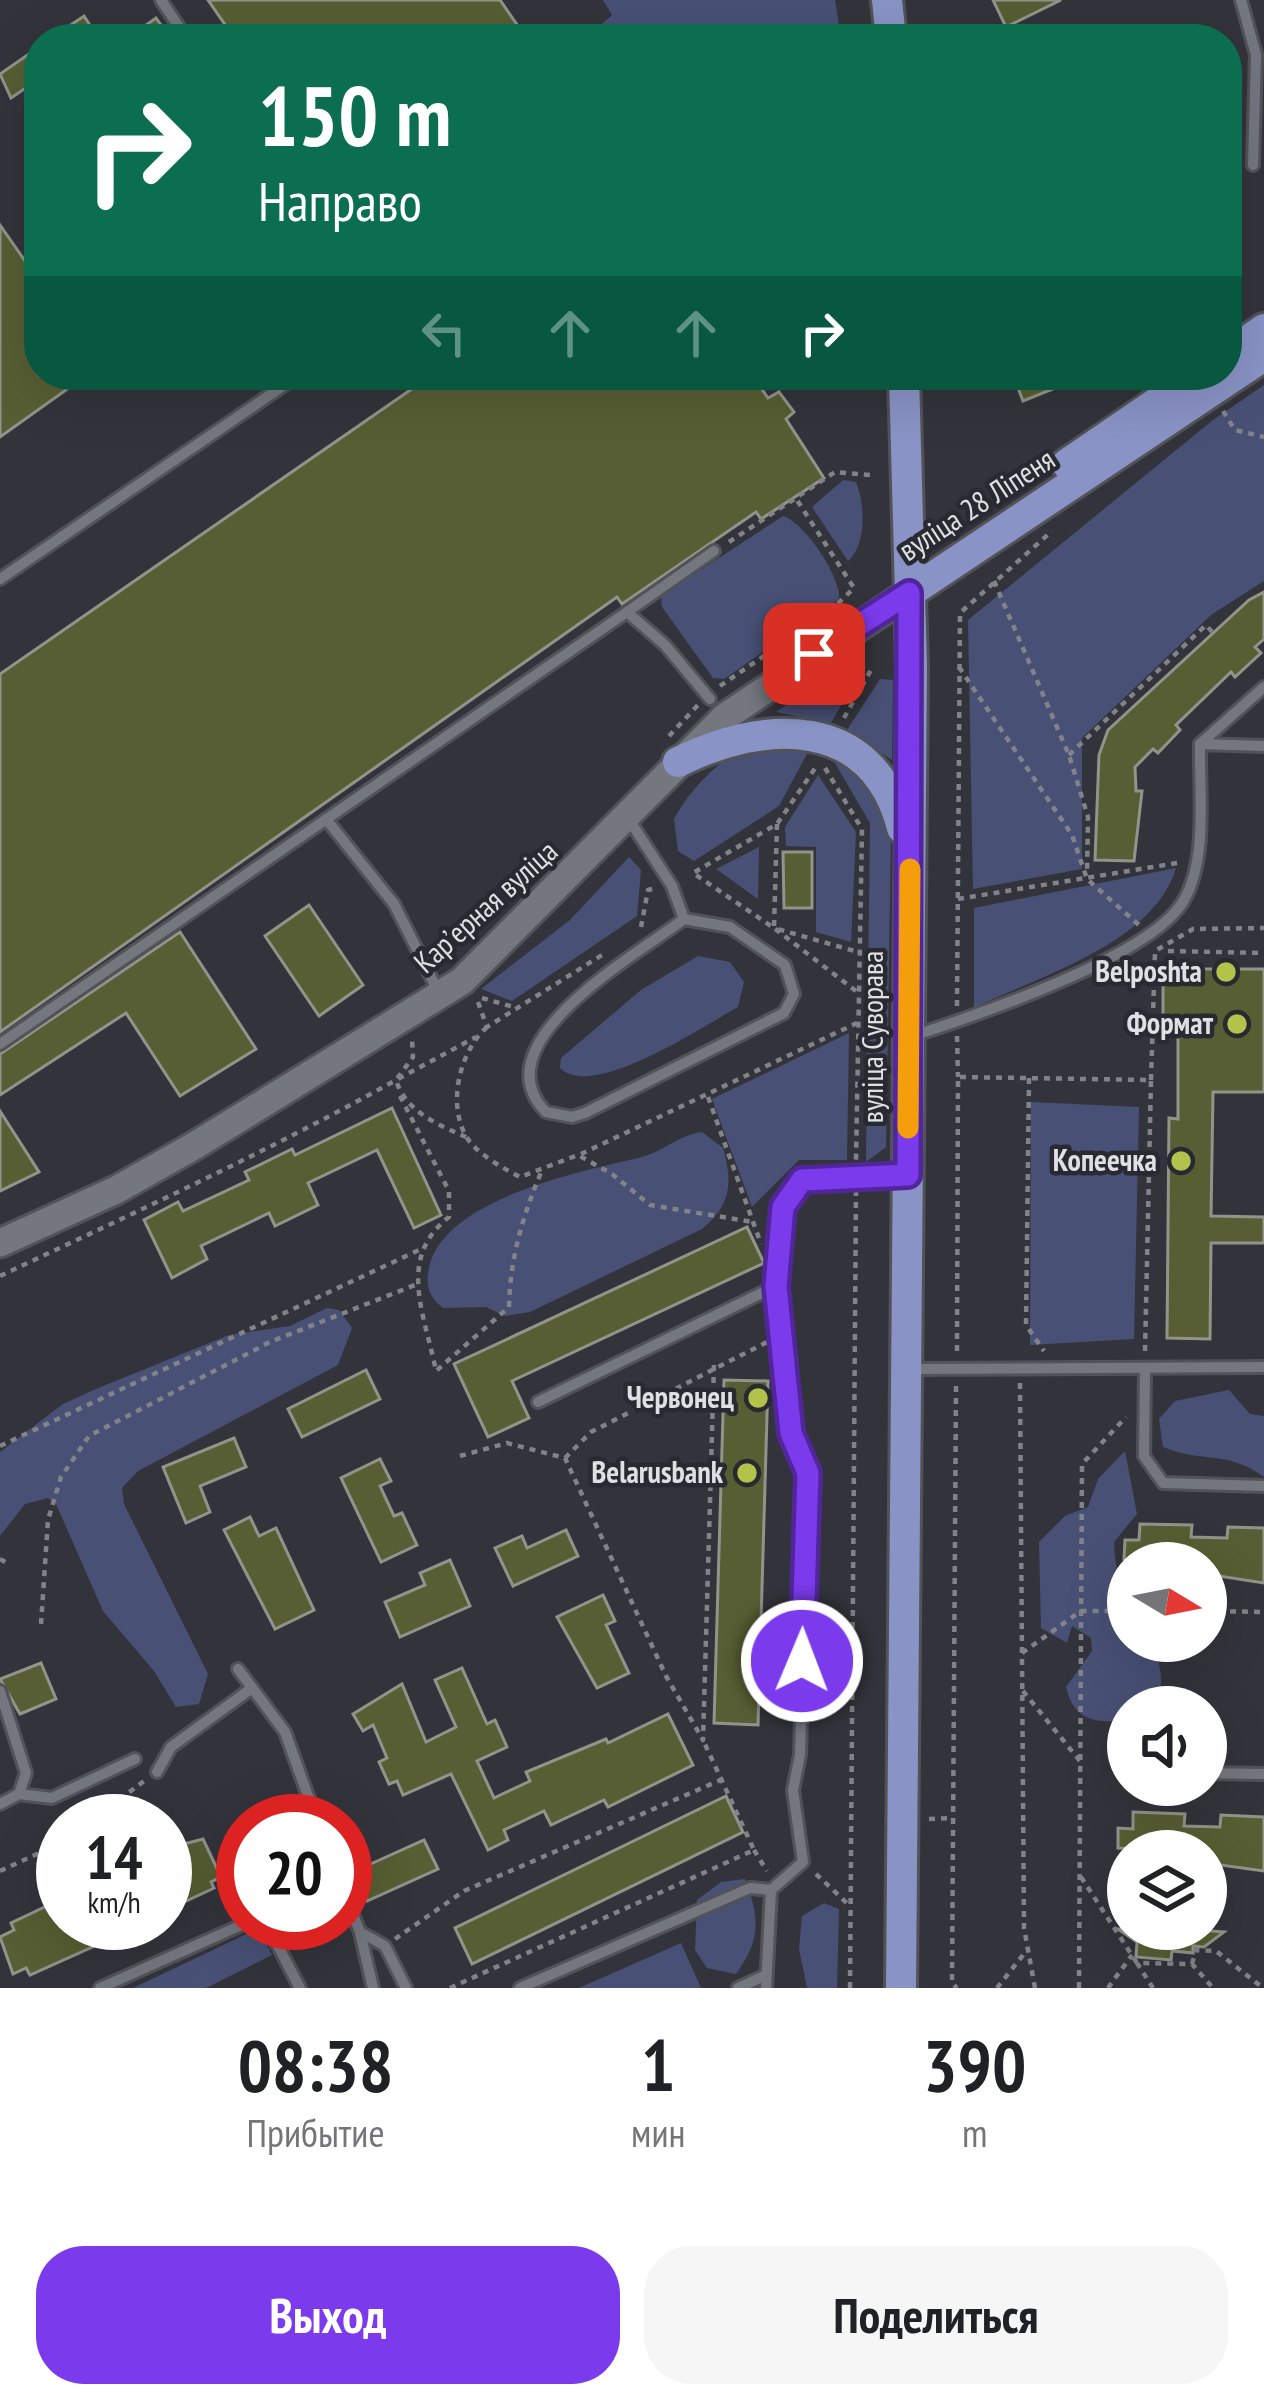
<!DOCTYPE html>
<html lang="ru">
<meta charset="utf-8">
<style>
:root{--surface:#fff;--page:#f6f6f6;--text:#202124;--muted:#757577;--accent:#7c3aed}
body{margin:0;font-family:"PT Sans Narrow",sans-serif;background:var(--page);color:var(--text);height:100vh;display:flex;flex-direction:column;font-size:45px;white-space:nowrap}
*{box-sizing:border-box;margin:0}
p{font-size:39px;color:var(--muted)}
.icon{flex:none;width:66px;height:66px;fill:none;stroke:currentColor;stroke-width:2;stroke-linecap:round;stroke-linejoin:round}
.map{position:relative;height:1988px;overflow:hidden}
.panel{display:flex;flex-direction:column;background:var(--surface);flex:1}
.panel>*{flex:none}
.top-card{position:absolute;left:24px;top:24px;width:1218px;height:366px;border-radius:48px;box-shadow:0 12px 48px #0002;background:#0b6e4f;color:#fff;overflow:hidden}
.needle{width:78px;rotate:100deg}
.buttons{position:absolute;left:1107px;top:1542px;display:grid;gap:24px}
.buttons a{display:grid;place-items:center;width:120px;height:120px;border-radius:50%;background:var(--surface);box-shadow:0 12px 48px #0002;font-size:60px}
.speed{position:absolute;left:36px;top:1794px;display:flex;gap:24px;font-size:60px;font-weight:700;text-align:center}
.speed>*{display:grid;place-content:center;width:156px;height:156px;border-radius:50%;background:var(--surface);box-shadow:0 12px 48px #0002;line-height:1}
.speed small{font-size:30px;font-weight:400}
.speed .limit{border:18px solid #d22;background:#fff;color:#111}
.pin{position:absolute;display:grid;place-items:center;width:102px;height:102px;color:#fff;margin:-51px;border-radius:24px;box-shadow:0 6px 18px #0006}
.me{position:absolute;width:132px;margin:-66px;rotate:1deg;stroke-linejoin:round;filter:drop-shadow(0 0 9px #0008)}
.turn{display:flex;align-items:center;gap:42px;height:252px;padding:0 36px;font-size:54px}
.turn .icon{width:156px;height:156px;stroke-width:2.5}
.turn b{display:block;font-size:84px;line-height:102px}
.lanes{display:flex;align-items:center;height:114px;padding:0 36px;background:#0003;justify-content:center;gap:60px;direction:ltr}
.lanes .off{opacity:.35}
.eta{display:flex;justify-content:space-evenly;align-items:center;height:204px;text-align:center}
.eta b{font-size:72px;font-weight:800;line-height:84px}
.action{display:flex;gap:24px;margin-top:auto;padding:24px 36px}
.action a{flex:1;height:138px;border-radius:48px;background:var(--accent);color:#fff;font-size:48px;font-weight:800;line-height:138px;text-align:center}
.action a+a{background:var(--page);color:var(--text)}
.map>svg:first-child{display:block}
.green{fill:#485075}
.building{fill:#575e33;stroke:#92948b;stroke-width:3}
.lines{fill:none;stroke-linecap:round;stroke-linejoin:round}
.service-casing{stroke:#515358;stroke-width:16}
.tertiary-casing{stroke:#515358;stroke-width:33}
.primary-casing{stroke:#515358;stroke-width:36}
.path{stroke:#828389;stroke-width:4.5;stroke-dasharray:6 6;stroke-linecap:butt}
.service{stroke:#75777f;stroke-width:10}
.tertiary{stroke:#75777f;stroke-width:27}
.primary{stroke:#8993c5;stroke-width:30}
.route-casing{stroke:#51269a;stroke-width:30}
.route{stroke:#7c3aed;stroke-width:21}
.slow{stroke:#f59e0b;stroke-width:21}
.poi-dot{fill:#b2c34c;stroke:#292a31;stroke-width:4.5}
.labels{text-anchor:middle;stroke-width:9;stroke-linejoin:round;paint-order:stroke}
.street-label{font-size:30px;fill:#dfe0e4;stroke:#292a31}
.poi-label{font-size:30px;font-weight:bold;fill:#dfe0e4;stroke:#292a31;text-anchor:end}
</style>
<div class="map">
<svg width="1264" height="1988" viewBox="0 0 1264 1988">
<rect width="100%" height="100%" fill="#33343b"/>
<g class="green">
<polygon points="603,0 835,0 841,39 602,39 595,30 612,15"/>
<polygon points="1264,385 1264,581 1211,615 1082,738 1082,869 973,889 968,620 1213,420"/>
<path d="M843,480L856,482C865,504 867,544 848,561L812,507Z"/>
<path d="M783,516C805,523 841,577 839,599L724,679L713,678L662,607L661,596Z"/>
<polygon points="849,664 857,678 831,723 776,712"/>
<polygon points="880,679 893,680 892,760 847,730"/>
<path d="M749,744L810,748L779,806L694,861L678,851L674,819C690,789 719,760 749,744Z"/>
<polygon points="832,758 868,774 891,836 886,1147 866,1162 870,823"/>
<polygon points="818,775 856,832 851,942 816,932 816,847 786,846 785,827"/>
<polygon points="759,847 758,899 716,869"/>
<polygon points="629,857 641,870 637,916 512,1001 481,989 570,920"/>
<path d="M1176,868C1153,944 1039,976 974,1008V908Z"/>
<path d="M698,956L730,962L744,982L738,1007C703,1026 593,1101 560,1068L561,1058L641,990Z"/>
<polygon points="849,1033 847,1160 799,1160 752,1207 712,1099"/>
<polygon points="1031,1102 1139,1107 1134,1339 1030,1345"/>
<path d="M702,1132L723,1148C733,1182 731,1206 702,1229L530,1312L505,1316L486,1307L443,1308C429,1297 425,1285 429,1268C443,1198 584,1171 642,1157C664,1151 679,1135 702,1132Z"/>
<polygon points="327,1308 339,1310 352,1328 338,1365 138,1471 122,1488 124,1504 208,1674 199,1704 176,1707 154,1671 103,1611 56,1504 48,1498 25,1504 0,1536 0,1452 63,1404 96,1389 229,1335 290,1326"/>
<path d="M1229,1390L1250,1414L1264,1416V1477C1225,1449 1204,1464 1163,1447L1159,1419L1175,1401Z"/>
<path d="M1125,1451L1137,1514L1114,1542C1115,1578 1128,1609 1128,1641H1150C1161,1663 1167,1685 1152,1707H1128V1720C1096,1724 1074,1721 1066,1687L1092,1651L1091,1638L1072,1626L1067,1643L1041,1628L1039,1542L1065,1516L1088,1507L1098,1479Z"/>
<path d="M745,1879C760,1919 761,1939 736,1974L707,1968L695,1950L697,1900L721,1882Z"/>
<polygon points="824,1903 839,1909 837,1988 807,1988 799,1949 802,1916"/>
<polygon points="259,1928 272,1955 206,1988 133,1988"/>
<polygon points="681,1943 701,1988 579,1988"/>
</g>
<g class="building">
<polygon points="208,0 500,0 527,39 235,39"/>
<polygon points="993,0 1061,0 1006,27"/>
<polygon points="84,16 99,39 50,39"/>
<polygon points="156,18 171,39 126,39"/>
<polygon points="39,47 39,79 11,98 0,74"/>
<polygon points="0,225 39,281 39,375 87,375 0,437"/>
<polygon points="432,375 752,375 768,398 779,392 794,412 786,419 824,478 761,519 756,512 622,604 617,597 0,1032 0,674"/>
<polygon points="1013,375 1085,375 1085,376 1023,401"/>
<polygon points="1264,592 1264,639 1255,647 1261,653 1235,677 1231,672 1176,725 1180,730 1158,753 1153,749 1135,767 1136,791 1142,791 1134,861 1095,860 1099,755 1108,730 1249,600"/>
<polygon points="783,852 812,852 812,908 784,908"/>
<polygon points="309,905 363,985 319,1016 265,936"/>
<polygon points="180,932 256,1049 180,1096 126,1013 0,1095 0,1054"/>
<polygon points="1163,969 1264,969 1264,1092 1213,1092 1211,1216 1264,1217 1264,1243 1211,1243 1210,1339 1167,1338 1169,1118 1178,1119 1178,1033 1163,1033"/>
<polygon points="392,1108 441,1215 414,1228 377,1150 308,1183 318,1205 275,1226 269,1213 201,1246 207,1259 172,1278 144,1220 178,1202 183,1211 249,1180 245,1172 292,1149 295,1155"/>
<polygon points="0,1111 39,1172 0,1191"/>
<polygon points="747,1227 764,1263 512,1381 529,1418 488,1437 454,1364"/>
<polygon points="366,1370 380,1399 302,1437 288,1409"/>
<polygon points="724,1380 768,1381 758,1725 714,1723"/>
<polygon points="234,1438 246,1467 200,1486 210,1512 186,1523 163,1467"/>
<polygon points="380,1459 391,1481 380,1486 394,1516 402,1513 417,1545 381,1562 341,1478"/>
<polygon points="250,1517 259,1536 276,1528 314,1610 275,1629 224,1530"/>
<polygon points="1140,1524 1192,1525 1191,1537 1227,1538 1228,1527 1264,1528 1264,1583 1206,1574 1206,1563 1124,1559 1125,1540 1139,1540"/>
<polygon points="566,1530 578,1556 513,1586 495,1548 522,1536 527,1548"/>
<polygon points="450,1560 470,1606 400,1637 385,1602 425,1585 420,1573"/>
<polygon points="603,1595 615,1621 606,1625 629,1673 597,1688 557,1617"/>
<polygon points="41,1663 56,1699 20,1714 0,1679"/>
<polygon points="462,1668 487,1724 495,1720 507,1747 477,1761 494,1798 530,1781 526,1772 606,1739 608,1743 668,1714 693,1765 608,1807 604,1800 551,1825 544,1811 504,1830 508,1840 488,1850 451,1774 403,1795 397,1781 389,1784 379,1762 387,1758 373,1725 363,1731 353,1714 402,1684 426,1742 456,1727 435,1680"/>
<polygon points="726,1796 743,1832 472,1964 455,1928"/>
<polygon points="1133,1812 1185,1814 1184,1826 1220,1827 1221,1815 1264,1817 1264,1871 1206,1863 1206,1851 1118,1848 1118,1828 1133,1829"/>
<polygon points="203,1839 221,1877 211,1882 214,1888 165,1911 165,1849"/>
<polygon points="424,1840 438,1869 367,1901 353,1872"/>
<polygon points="51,1904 54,1910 63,1906 63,1923 146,1923 30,1975 26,1968 13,1974 0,1937 14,1930 11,1923"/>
<polygon points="1118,1929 1186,1929 1224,1932 1204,1947 1193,1946 1193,1953 1172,1951 1171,1960 1136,1957 1137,1942"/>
</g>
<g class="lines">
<g class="service-casing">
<g id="service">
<polyline points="161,0 187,39"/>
<polyline points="1241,0 1256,55 1253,165"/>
<polyline points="0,579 299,375"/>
<polyline points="627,612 714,551"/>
<polyline points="1200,744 1264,687"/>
<polyline points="628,818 672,886 684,919"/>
<polyline points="326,819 394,904 439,993"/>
<path d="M684,919L730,927L785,965L794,994L784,1013L585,1113L572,1117L546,1112C478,1043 638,954 684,919Z"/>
<path d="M913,1036C977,1015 1152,957 1184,900C1208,858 1199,791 1200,744L1264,746"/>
<polyline points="0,1044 627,612 665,645 710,699"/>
<polyline points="776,1286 781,1218 794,1186 811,1177 906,1175"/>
<polyline points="911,1369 1264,1367"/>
<polyline points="1145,1369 1144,1456 1163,1483 1264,1486"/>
<polyline points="538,1402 776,1286 791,1433 808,1473 800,1755 793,1790 803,1862 771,1890 766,1988"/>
<polyline points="238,1669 285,1732 317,1821"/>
<polyline points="0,1691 26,1773 19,1794 0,1804"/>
<polyline points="157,1772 171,1747 252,1688"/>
<polyline points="1206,1773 1264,1774"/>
<polyline points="19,1794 52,1798 135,1759"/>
<polyline points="345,1894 360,1932 385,1946 406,1988"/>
<polyline points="266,1923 300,1988"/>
<polyline points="360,1932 373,1988"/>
<polyline points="100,1988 246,1923"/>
<polyline points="520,1988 750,1888 771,1890"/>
<polyline points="738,1988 766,1975"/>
</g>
</g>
<g class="tertiary-casing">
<polyline id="tertiary" points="0,1243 116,1190 194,1146 462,981 725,717 909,593"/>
</g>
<g class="primary-casing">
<g id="primary">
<polyline points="887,0 891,39"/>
<polyline points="1227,355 1264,329"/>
<polyline points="1067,464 1197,375"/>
<polyline points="909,593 1264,356"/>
<path d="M678,762C764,719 873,714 902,828"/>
<polyline points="901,1988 912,667 904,375"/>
</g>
</g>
<g class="path">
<polyline points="1223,411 1235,430 1264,437"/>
<polyline points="729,542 835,472 870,475"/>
<polyline points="994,581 1069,755 1088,817 1087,874"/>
<polyline points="959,667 1072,835 1087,879 1139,925"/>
<polyline points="720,686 831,610 854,588 795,497"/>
<polyline points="844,718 871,670"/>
<polyline points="669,736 698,705"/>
<polyline points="1069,755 1206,625 1213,633"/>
<polyline points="825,768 862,829 856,1160"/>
<polyline points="777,824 774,928 693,873 777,824 818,764"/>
<polyline points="958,899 1183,862"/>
<polyline points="641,927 648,890 657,888"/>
<polyline points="1168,951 1264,953"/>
<polyline points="856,991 774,928 858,952"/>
<polyline points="482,998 517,1008"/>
<polyline points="478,1002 487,1027 602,955"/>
<polyline points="957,1006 960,613 1052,531"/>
<path d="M487,1027C460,1051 447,1103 466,1136C475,1153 503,1168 520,1177L578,1155L612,1174L650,1205L753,1222"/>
<polyline points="957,1036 958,1077"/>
<polyline points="1029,1078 1026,1325 1044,1351"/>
<polyline points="1151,1080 1155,951 1193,929 1264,928"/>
<path d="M400,1096L449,1191V1217C396,1258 425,1315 436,1371L509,1307C510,1258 523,1215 542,1170"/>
<polyline points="708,1097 761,1244"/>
<path d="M466,1137C438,1125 405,1111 396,1080L476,1037"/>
<polyline points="581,1154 857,1023"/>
<path d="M0,1276C134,1213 267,1152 396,1080L413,1057L412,1039"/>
<polyline points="957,1351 958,1077 1151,1080 1145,1352"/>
<polyline points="1020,1383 1024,1928 1035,1988"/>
<polyline points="956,1386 952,1983 957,1988"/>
<polyline points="0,1446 419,1250"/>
<polyline points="460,1456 507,1443 565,1458 666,1676 703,1740 714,1365"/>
<polyline points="565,1458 591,1432 767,1342"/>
<polyline points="0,1559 7,1563"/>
<polyline points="1206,1611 1264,1612"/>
<polyline points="41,1624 48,1520 61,1477 89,1436 270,1342 415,1285"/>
<polyline points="1022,1653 1081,1611 1128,1611"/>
<polyline points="1023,1691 1080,1761"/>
<polyline points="929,1819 953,1818"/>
<polyline points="91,1821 144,1781"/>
<polyline points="754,1850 767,1871"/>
<polyline points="0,1871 63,1842"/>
<polyline points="816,1874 850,1906"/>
<polyline points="1081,1877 1137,1963"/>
<polyline points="395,1939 464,1891 723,1779"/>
<polyline points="1192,1964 1196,1950 1216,1951 1263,1988"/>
<polyline points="450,1988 754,1850 703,1740"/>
<polyline points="850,1988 856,1190"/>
<polyline points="997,1988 1027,1950"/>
<polyline points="1079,1988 1082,1464 1126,1417"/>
<polyline points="1108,1988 1132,1955"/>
<polyline points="1153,1988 1137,1963 1192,1964 1213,1988"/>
</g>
<use href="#service" class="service"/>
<use href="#tertiary" class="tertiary"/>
<use href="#primary" class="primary"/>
</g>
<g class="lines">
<g class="route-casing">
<polyline id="route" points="802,1661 808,1473 791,1433 776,1286 783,1207 802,1180 908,1175 909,593 814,654"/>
</g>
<use href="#route" class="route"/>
<polyline class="slow" points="908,1128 910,869"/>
</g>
<g class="poi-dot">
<circle cx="1226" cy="972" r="12"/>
<circle cx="1237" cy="1024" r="12"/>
<circle cx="1181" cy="1161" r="12"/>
<circle cx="758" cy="1398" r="12"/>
<circle cx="747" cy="1473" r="12"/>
</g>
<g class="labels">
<g class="street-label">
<text transform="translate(977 505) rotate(-33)" y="10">вуліца 28 Ліпеня</text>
<text transform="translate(486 907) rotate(-42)" y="10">Карʼерная вуліца</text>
<text transform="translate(873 1037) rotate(-90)" y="10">вуліца Суворава</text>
</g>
<g class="poi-label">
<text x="1202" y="982">Belposhta</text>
<text x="1213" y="1034">Формат</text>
<text x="1157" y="1171">Копеечка</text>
<text x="734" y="1408">Червонец</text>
<text x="723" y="1483">Belarusbank</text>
</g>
</g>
</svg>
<div class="buttons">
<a><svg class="needle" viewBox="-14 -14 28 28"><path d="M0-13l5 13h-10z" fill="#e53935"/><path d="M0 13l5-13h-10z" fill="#757577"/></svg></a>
<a><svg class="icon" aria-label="sound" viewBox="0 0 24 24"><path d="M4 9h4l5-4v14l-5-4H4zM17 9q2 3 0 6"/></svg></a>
<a><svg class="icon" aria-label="layers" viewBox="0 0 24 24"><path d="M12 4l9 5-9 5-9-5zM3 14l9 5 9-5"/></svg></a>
</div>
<div class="speed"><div>14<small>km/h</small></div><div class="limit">20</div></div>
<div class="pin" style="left:814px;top:654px;background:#d93025"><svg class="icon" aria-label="arrive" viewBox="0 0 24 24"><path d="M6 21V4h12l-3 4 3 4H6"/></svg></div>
<svg class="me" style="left:802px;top:1661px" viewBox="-20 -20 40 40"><circle r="17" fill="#7c3aed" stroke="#fff" stroke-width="3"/><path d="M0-11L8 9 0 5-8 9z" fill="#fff"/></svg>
<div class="top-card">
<div class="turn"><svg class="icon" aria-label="right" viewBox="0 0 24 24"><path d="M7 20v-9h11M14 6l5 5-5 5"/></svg><div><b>150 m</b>Направо</div></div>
<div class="lanes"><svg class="icon off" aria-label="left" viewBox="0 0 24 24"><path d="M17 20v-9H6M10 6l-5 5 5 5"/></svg><svg class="icon off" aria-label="ahead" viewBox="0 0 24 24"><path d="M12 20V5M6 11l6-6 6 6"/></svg><svg class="icon off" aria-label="ahead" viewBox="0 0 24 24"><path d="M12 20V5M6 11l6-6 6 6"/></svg><svg class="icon" aria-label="right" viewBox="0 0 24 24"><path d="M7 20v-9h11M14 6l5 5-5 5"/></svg></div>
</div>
</div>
<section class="panel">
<div class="eta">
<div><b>08:38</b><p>Прибытие</p></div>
<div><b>1</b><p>мин</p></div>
<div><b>390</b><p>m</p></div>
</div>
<div class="action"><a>Выход</a><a>Поделиться</a></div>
</section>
